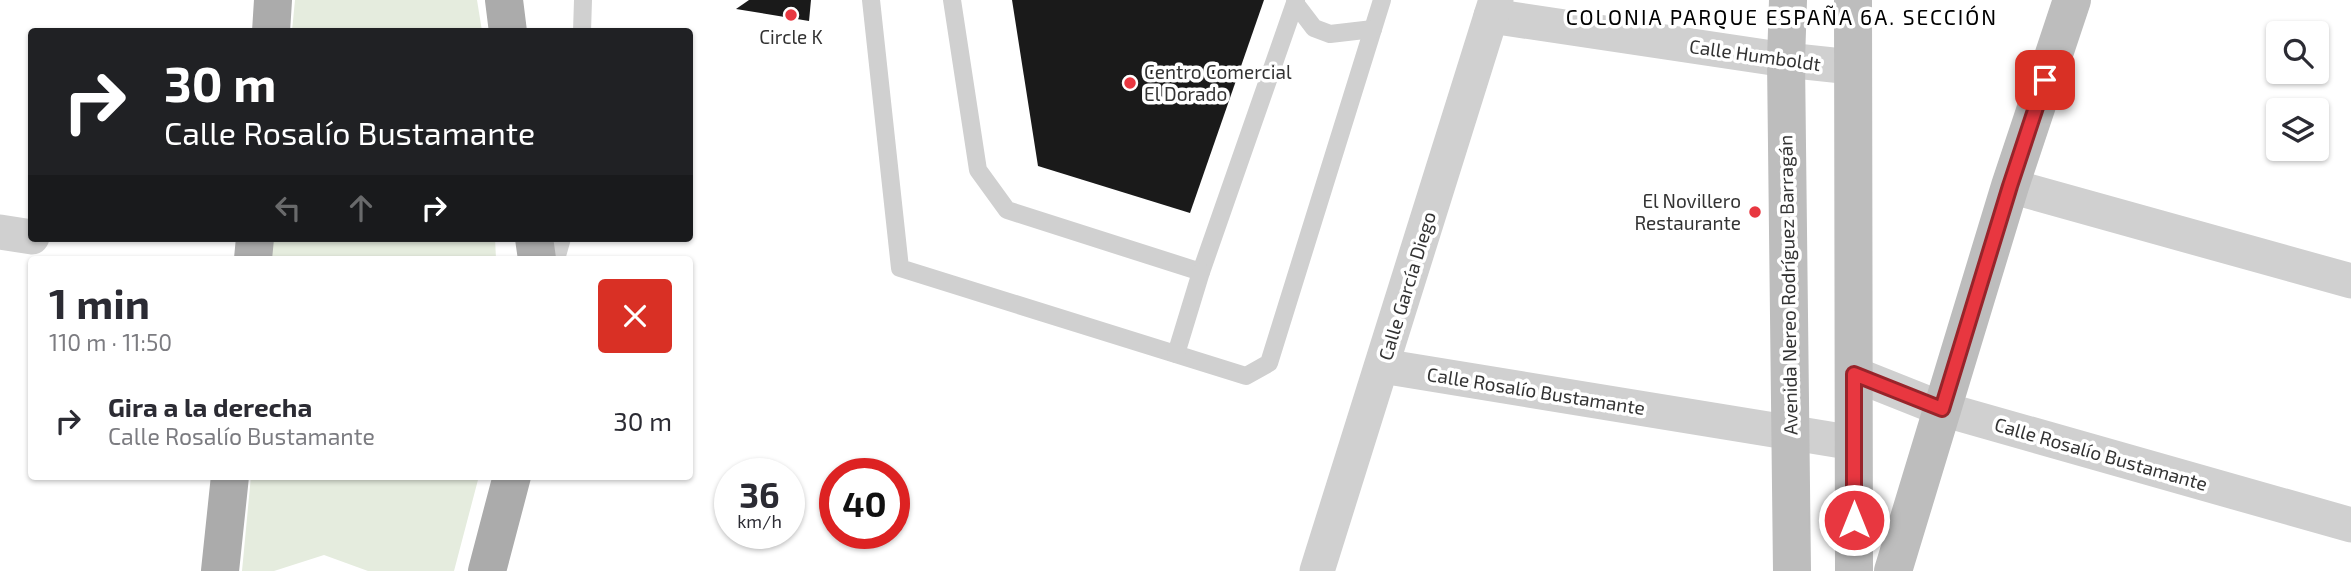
<!DOCTYPE html>
<html lang="es">
<meta charset="utf-8">
<style>
:root{--surface:#fff;--page:#f2f2f3;--text:#2b2b33;--muted:#7c7c81}
body{margin:0;font-family:"Exo 2",sans-serif;background:var(--page);color:var(--text);height:100vh;display:flex;flex-direction:column;font-size:26px;white-space:nowrap}
*{box-sizing:border-box;margin:0}
p{font-size:23px;color:var(--muted)}
.icon{flex:none;width:38px;height:38px;fill:none;stroke:currentColor;stroke-width:2;stroke-linecap:round;stroke-linejoin:round}
.map{position:relative;flex:1;overflow:hidden}
.drawer{position:absolute;left:28px;top:256px;width:665px;height:224px;display:flex;flex-direction:column;background:var(--surface);border-radius:7px;box-shadow:0 2px 5px #0004}
.drawer>*{flex:none}
.banner{position:absolute;left:28px;top:28px;width:665px;height:214px;border-radius:7px;box-shadow:0 2px 5px #0004;background:#202124;color:#fff;overflow:hidden}
.controls{position:absolute;left:2266px;top:21px;display:grid;gap:14px}
.controls a{display:grid;place-items:center;width:63px;height:63px;border-radius:7px;background:var(--surface);box-shadow:0 2px 5px #0004;font-size:35px}
.speed{position:absolute;left:714px;top:458px;display:flex;gap:14px;font-size:35px;font-weight:700;text-align:center}
.speed>*{display:grid;place-content:center;width:91px;height:91px;border-radius:50%;background:var(--surface);box-shadow:0 2px 5px #0004;line-height:1}
.speed small{font-size:18px;font-weight:400}
.speed .limit{border:10px solid #d22;background:#fff;color:#111}
.pin{position:absolute;display:grid;place-items:center;width:60px;height:60px;color:#fff;margin:-30px;border-radius:14px;box-shadow:0 4px 10px #0006}
.me{position:absolute;width:77px;margin:-38px;rotate:0deg;stroke-linejoin:round;filter:drop-shadow(0 0 5px #0008)}
.turn{display:flex;align-items:center;gap:24px;height:147px;padding:0 21px;font-size:32px}
.turn .icon{width:91px;height:91px;stroke-width:2.5}
.turn b{display:block;font-size:49px;line-height:60px}
.lanes{display:flex;align-items:center;height:66px;padding:0 21px;background:#0003;justify-content:center;gap:35px;direction:ltr}
.lanes .off{opacity:.35}
.round{display:grid;place-items:center;flex:none;width:74px;height:74px;border-radius:7px;background:var(--page)}
.summary{display:flex;align-items:center;justify-content:space-between;height:119px;padding:0 21px}
h1{font-size:42px;font-weight:700;line-height:52px}
ul{padding:0;list-style:none}
li{display:flex;align-items:center;gap:21px;height:91px;padding:0 21px}
li div{flex:1}
li b{display:block;font-size:26px}
li em{font-style:normal}
.map>svg:first-child{display:block}
.green{fill:#e5ecde}
.building{fill:#1a1a1a}
.lines{fill:none;stroke-linecap:round;stroke-linejoin:round}
.lane{stroke:#d0d0d0;stroke-width:18}
.street{stroke:#d0d0d0;stroke-width:35}
.secondary{stroke:#bdbdbd;stroke-width:38}
.primary{stroke:#ababab;stroke-width:38}
.route-casing{stroke:#97242a;stroke-width:18}
.route{stroke:#e83740;stroke-width:12}
.poi-dot{fill:#e83740;stroke:#fff;stroke-width:2.5}
.labels{text-anchor:middle;stroke-width:7;stroke-linejoin:round;paint-order:stroke}
.poi-label{font-size:19px;fill:#333;stroke:#fff}
.street-label{font-size:19px;fill:#333;stroke:#fff}
.neighbourhood-label{font-size:21px;letter-spacing:2px;fill:#000;stroke:#fff}
</style>
<div class="map">
<svg width="2351" height="571" viewBox="0 0 2351 571">
<rect width="100%" height="100%" fill="#fff"/>
<g class="green">
<polygon points="295,0 477,0 482,31 292,31"/>
<polygon points="273,238 495,238 496,259 271,259"/>
<polygon points="251,476 479,476 454,571 368,571 324,555 274,571 242,571"/>
</g>
<g class="building">
<polygon points="749,0 811,0 809,21 736,9"/>
<polygon points="1012,0 1264,0 1190,213 1038,166"/>
</g>
<g class="lines">
<g class="lane">
<polyline points="871,0 900,268 1246,376 1269,363 1382,0"/>
<polyline points="952,0 978,170 1007,210 1201,272 1296,0"/>
<polyline points="1295,3 1314,28 1330,34 1373,29"/>
<polyline points="582,32 583,0"/>
<polyline points="556,259 562,238"/>
<polyline points="1176,354 1201,272"/>
</g>
<g class="street">
<polyline points="1491,16 1786,60 1852,67"/>
<polyline points="2010,186 2351,281"/>
<polyline points="0,232 32,237"/>
<polyline points="1382,366 1854,443"/>
<polyline points="1854,374 1942,409 2351,525"/>
<polyline points="1317,571 1496,0"/>
</g>
<g class="secondary">
<polyline points="1788,0 1786,60 1792,571"/>
<polyline points="1853,0 1854,571"/>
<polyline points="1893,571 2010,186 2072,0"/>
</g>
<g class="primary">
<polyline points="504,0 508,32"/>
<polyline points="271,32 273,0"/>
<polyline points="534,238 537,259"/>
<polyline points="253,259 255,238"/>
<polyline points="220,571 230,476"/>
<polyline points="487,571 512,476"/>
</g>
</g>
<g class="lines">
<g class="route-casing">
<polyline id="route" points="1854,520 1854,374 1942,409 2010,186 2045,80"/>
</g>
<use href="#route" class="route"/>
</g>
<g class="poi-dot">
<circle cx="791" cy="15" r="7"/>
<circle cx="1130" cy="83" r="7"/>
<circle cx="1755" cy="212" r="7"/>
</g>
<g class="labels">
<g class="poi-label">
<text x="791" y="44">Circle K</text>
<text x="1144" y="79" text-anchor="start">Centro Comercial<tspan x="1144" dy="22">El Dorado</tspan></text>
<text x="1741" y="208" text-anchor="end">El Novillero<tspan x="1741" dy="22">Restaurante</tspan></text>
</g>
<g class="street-label">
<text transform="translate(1755 55) rotate(8)" y="7">Calle Humboldt</text>
<text transform="translate(1788 285) rotate(-91)" y="7">Avenida Nereo Rodríguez Barragán</text>
<text transform="translate(1407 286) rotate(-73)" y="7">Calle García Diego</text>
<text transform="translate(1536 391) rotate(9)" y="7">Calle Rosalío Bustamante</text>
<text transform="translate(2101 454) rotate(16)" y="7">Calle Rosalío Bustamante</text>
</g>
<g class="neighbourhood-label">
<text x="1782" y="25">COLONIA PARQUE ESPAÑA 6A. SECCIÓN</text>
</g>
</g>
</svg>
<div class="controls">
<a><svg class="icon" aria-label="search" viewBox="0 0 24 24"><circle cx="10" cy="10" r="6"/><path d="M15 15l6 6"/></svg></a>
<a><svg class="icon" aria-label="layers" viewBox="0 0 24 24"><path d="M12 4l9 5-9 5-9-5zM3 14l9 5 9-5"/></svg></a>
</div>
<div class="speed"><div>36<small>km/h</small></div><div class="limit">40</div></div>
<div class="pin" style="left:2045px;top:80px;background:#d93025"><svg class="icon" aria-label="arrive" viewBox="0 0 24 24"><path d="M6 21V4h12l-3 4 3 4H6"/></svg></div>
<svg class="me" style="left:1854px;top:520px" viewBox="-20 -20 40 40"><circle r="17" fill="#e83740" stroke="#fff" stroke-width="3"/><path d="M0-11L8 9 0 5-8 9z" fill="#fff"/></svg>
<div class="banner">
<div class="turn"><svg class="icon" aria-label="right" viewBox="0 0 24 24"><path d="M7 20v-9h11M14 6l5 5-5 5"/></svg><div><b>30 m</b>Calle Rosalío Bustamante</div></div>
<div class="lanes"><svg class="icon off" aria-label="left" viewBox="0 0 24 24"><path d="M17 20v-9H6M10 6l-5 5 5 5"/></svg><svg class="icon off" aria-label="ahead" viewBox="0 0 24 24"><path d="M12 20V5M6 11l6-6 6 6"/></svg><svg class="icon" aria-label="right" viewBox="0 0 24 24"><path d="M7 20v-9h11M14 6l5 5-5 5"/></svg></div>
</div>
<section class="drawer">
<div class="summary"><div><h1>1 min</h1><p>110 m · 11:50</p></div><a class="round" style="background:#d93025;color:#fff"><svg class="icon" aria-label="close" viewBox="0 0 24 24"><path d="M6 6l12 12M18 6L6 18"/></svg></a></div>
<ul>
<li><svg class="icon" aria-label="right" viewBox="0 0 24 24"><path d="M7 20v-9h11M14 6l5 5-5 5"/></svg><div><b>Gira a la derecha</b><p>Calle Rosalío Bustamante</p></div><em>30 m</em></li>
</ul>
</section>
</div>
